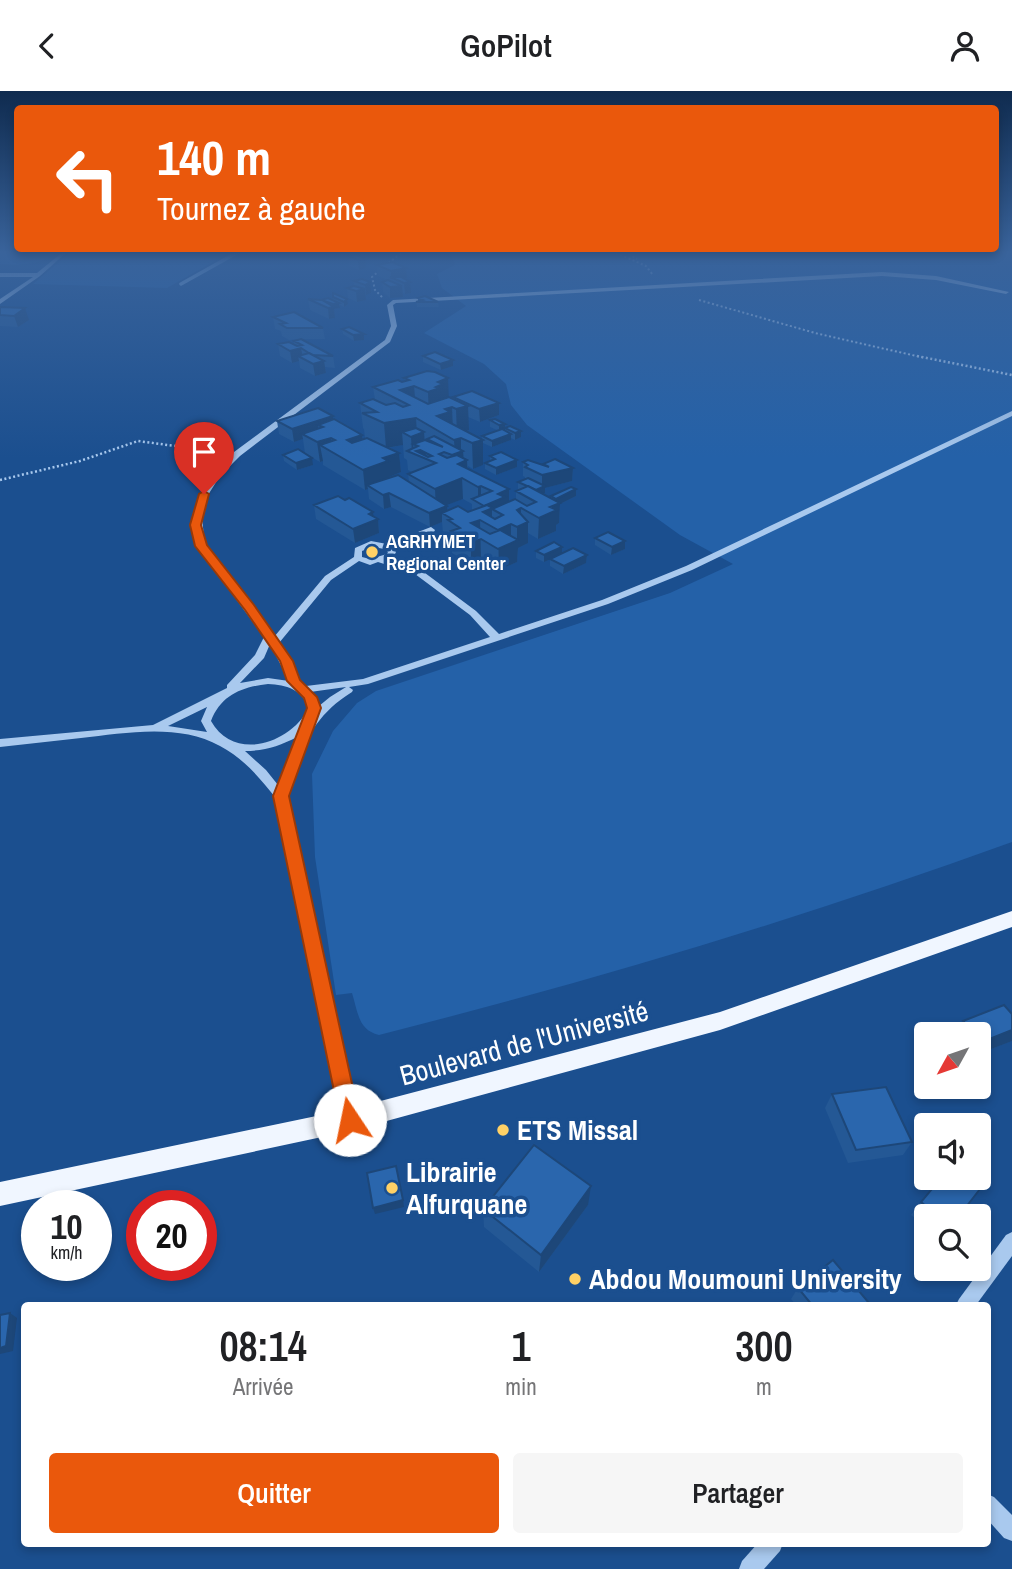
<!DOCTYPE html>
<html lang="fr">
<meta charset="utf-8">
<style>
:root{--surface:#fff;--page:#f6f6f6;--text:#202124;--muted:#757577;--accent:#ea580c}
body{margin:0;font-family:"Archivo Narrow",sans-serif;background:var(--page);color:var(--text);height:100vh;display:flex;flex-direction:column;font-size:26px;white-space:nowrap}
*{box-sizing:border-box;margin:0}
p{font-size:23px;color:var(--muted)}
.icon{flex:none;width:38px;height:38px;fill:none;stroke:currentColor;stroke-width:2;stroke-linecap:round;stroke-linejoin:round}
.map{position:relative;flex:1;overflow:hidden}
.panel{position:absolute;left:21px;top:1211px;width:970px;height:245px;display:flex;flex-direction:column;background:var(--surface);border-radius:7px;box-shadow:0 4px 10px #0003}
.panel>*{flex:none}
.guide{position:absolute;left:14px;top:14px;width:985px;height:147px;border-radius:7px;box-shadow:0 4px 10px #0003;background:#ea580c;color:#fff;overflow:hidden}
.needle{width:46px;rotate:230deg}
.tools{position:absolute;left:914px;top:931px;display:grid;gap:14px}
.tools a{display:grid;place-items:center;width:77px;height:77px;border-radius:7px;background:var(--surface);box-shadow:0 4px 10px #0003;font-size:35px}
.speed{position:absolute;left:21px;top:1099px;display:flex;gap:14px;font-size:35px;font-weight:700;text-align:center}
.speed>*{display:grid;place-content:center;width:91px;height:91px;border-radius:50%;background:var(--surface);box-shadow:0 4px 10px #0003;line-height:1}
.speed small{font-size:18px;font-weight:400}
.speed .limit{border:10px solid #d22;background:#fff;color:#111}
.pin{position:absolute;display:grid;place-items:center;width:60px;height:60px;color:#fff;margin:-72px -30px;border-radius:50% 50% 50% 0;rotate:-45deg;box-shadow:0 0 7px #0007}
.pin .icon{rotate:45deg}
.me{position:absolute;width:77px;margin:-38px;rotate:349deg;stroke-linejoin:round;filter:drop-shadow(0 0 5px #0008)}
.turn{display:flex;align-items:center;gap:24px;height:147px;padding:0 28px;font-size:32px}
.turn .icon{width:91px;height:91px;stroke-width:2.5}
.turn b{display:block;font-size:49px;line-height:60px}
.eta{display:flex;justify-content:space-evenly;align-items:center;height:119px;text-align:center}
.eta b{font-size:42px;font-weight:600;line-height:49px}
.action{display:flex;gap:14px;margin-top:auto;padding:14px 28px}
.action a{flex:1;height:80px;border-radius:7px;background:var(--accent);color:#fff;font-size:28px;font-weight:600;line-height:80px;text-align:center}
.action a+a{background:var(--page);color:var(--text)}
header{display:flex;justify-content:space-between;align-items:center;height:91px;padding:0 28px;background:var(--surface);font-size:32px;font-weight:600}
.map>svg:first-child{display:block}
.green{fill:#2461a8}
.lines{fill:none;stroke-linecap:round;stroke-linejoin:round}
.stream{stroke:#9cc4f0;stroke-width:3.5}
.path-far1{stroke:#a9c9ee;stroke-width:2;stroke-dasharray:2 2.5;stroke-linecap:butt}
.path{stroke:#a9c9ee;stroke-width:2.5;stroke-dasharray:2 2.5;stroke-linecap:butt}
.minor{fill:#a9c9ee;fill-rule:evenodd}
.major{fill:#f0f6ff;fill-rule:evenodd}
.wall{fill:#245895;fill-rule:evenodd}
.shaded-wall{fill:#1d4779}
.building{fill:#2a66ad;stroke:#1d4779;stroke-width:2;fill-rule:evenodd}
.route{fill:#ea580c;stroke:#983908;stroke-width:2}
.poi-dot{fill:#ffd166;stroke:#1b4f8f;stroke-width:2.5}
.labels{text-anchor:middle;stroke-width:7;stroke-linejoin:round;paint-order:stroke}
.far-poi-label{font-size:19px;font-weight:bold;fill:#fff;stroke:#1b4f8f;text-anchor:start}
.near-street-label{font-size:28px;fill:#fff;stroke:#1b4f8f}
.near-poi-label{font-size:28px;font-weight:bold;fill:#fff;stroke:#1b4f8f;text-anchor:start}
</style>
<header><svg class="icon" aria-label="back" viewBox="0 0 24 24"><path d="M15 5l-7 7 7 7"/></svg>GoPilot<svg class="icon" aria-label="person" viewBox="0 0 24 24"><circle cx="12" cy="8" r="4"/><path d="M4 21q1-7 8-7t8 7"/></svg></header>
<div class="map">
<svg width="1012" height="1478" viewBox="0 0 1012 1478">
<rect width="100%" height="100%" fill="#1b4f8f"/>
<g class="green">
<path d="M0,160H58C40,175 23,174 0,173Z"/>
<polygon points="72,160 232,160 167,197 33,193"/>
<path d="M450,160H1012V751C803,827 595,889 379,944C358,939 358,921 352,902L336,904L315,766L312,683L333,640L357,612L376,600L670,502L733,473L680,444L527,334L511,314L506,293L484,273L424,242L466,215L442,197L437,183L455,174Z"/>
</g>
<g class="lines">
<polyline class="stream" points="181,193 240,160"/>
<g class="path-far1">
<polyline points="612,160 646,175 653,184"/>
<polyline points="625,160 637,168"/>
<polyline points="382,206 375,199 372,186 403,160"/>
<polyline points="699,209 815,242 925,267"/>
</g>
<g class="path">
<polyline points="917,265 1012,284"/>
<polyline points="0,389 80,370 138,350 220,361"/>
</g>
<g class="minor">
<polygon points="64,160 68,160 40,185 0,213 0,208 33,186 0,186 0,182 37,182"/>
<path d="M882,181L936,185L1009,201L1006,203L936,189L882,185L396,212L393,214L397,235L390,251L240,365L220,385L208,404L202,427L205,455L274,546L325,485L354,466L355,457L371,450L387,453L431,436L435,439L434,441L393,457L396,461L393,467L386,469L421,479L476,520L499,543L602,509L686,475L1012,320V325L692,479L608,513L368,593L349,596L353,599L352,601C310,627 300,660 287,705L358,1029L356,1034L350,1037L344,1034L275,706C259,686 243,667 220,655C179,632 125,642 81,647C54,650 27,653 0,656V648L153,634L227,597V594L255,564L264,546L197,455L194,440V427L200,404L215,382L234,361L385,249L391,235L387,214L393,209ZM372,456L385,458L388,461L387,463L370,468L362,466V460ZM359,470L370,474L378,471L415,483L470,524L490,546L363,588L306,595L298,588L279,552L331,489ZM270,553L289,590L268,587L240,592L264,567ZM268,593C287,594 301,598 309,617C290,653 234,671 211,630C221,604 242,596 268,593ZM346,596L330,606L319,615L310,601ZM207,616L201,630L207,641L168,635ZM297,646L278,694L266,679L245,660C264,660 280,655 297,646Z"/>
<polygon points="1012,1141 1012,1165 976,1214 956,1214 959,1208 1006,1144"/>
<polygon points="987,1403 994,1406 1012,1424 1012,1450 1004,1447 987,1428"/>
<polygon points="758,1452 783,1452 780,1460 764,1478 739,1478 742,1470"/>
</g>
<polygon class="major" points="1012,820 1012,836 720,939 350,1040 0,1115 0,1091 350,1018 720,921"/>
</g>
<g class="wall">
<polygon points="355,163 366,177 359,179 349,175 348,165"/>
<polygon points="377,174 407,187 404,188 411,202 405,203 403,202 403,206 390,207 383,201 382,191 388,189 378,185"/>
<polygon points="362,188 371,202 365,204 366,209 357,211 348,207 347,197 354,195 354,190"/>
<polygon points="333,206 347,208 348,213 344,216 340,214 340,217 334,218 335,227 329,228 310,219 308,208 333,209"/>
<polygon points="418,207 438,211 439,216 417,216 416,211 418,210"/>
<polygon points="0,216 29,229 18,236 0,235"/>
<polygon points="273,226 323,237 325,248 303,248 333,265 335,277 325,276 326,282 315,285 300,277 299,270 292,272 280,265 278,253 294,254 294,250 298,248 289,249 282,245 281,240 275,238"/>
<polygon points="342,238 364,249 354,250 343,243"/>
<polygon points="423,265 453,269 453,275 441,279 423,271"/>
<path d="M404,287L453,308V306L499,324L480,331L468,326L469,339L466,340L482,348V345L497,339L490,336V329L505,337L521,340V346L515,349L511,347V349L492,356L483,352V374L473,378L468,375V378L509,411L516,409V400L520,399L518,398V391L525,389V386L523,385V371L573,377L572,390L545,397V402L543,403L551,407V405L576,398V405L560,413L559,432L556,434V440L538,448L528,442V452L518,457L517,471L499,479L481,469L471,473L452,462V452L449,450V446L443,443L442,431L430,436L391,416L384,418L369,408L368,398L365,399L323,374V370L320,371L305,363L303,348L294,351L279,343L277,330L333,329L362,344L363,348L365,347L364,338L363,337L360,312L375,309L373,296L402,291L405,290ZM403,354L404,367L407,369L408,379L412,381L408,383L409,391L389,387V386L401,381L399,362L388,357ZM463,408L472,413V420L468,421L448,420L446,414Z"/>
<polygon points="283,364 313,374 297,379 284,370"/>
<polygon points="490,365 517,369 517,376 496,384 485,378 485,372 490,370"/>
<polygon points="314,414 373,426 378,428 379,442 355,452 316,428"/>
<polygon points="595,447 625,458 611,464 595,454"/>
<polygon points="536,460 587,464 586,472 563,483 550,475 550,468 544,471 536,467"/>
<polygon points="1012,923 1012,950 978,963 978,943 954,943 963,930"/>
<polygon points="832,1003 912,1051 903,1064 848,1072 825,1017"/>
<polygon points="941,1087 959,1125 926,1125 926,1136 911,1124"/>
<polygon points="588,1114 539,1181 484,1136 483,1118"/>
<polygon points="798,1197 867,1214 796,1214 791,1208"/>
</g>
<g class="shaded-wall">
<polygon points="365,167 366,177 359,179 358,169"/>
<polygon points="406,177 407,187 397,189 391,187 391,180"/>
<polygon points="370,191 371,202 366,204 365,194"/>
<polygon points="410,191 411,202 405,203 404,192"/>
<polygon points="402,195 403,206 390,207 390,196"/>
<polygon points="365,198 366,209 357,211 356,200"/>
<polygon points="347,208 348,213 344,216 344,211"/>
<polygon points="339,212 340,217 334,218 335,227 329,228 328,217 333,216 333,213"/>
<polygon points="25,217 29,229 18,236 14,225"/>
<polygon points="364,243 364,249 354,250 353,244"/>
<polygon points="301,257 303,267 298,265 299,270 292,272 290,260"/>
<polygon points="453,269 453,275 441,279 440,273"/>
<polygon points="324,270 326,282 315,285 313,273"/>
<polygon points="448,287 449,311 429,326 428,301 438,291"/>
<polygon points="414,295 416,319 409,314 400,299"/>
<polygon points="499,312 499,324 480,331 479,318"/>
<polygon points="468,315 469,339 457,343 456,318"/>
<polygon points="452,316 453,341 437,325 445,318"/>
<polygon points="333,325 334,338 323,336 318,334 319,343 302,343 303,348 294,351 292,338"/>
<polygon points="416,327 417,344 424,341 426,367 419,365 418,355 413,353 414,363 412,362 411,346 402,341 403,354 386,357 384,332"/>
<polygon points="505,333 505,339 499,341 499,334"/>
<polygon points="521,340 521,346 515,349 515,342"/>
<polygon points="511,343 511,349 492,356 492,350"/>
<polygon points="362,344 365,364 347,349"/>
<polygon points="331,347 333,361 320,354 323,370 320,371 317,351"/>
<polygon points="461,347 461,361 463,360 464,371 467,369 468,389 462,387 463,408 436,418 435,398 452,384 452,364 455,363 454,349"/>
<polygon points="483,349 483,374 473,378 472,352"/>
<polygon points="399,362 401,381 389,386 390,390 367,394 368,398 365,399 363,379 383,367"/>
<polygon points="312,367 313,374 297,379 296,372"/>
<polygon points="517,369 517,376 496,384 496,377"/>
<polygon points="573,377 572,390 545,397 545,402 536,406 536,399 542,396 542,384"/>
<polygon points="481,395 481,413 478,411 478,396"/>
<polygon points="509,398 509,419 503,424 492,418 492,435 483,430 484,415 498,403"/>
<polygon points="576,398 576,405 560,413 559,432 556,434 556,440 538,448 539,427 550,416 556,413 556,408"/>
<polygon points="389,402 391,416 384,418 383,404"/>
<polygon points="447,415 448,425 442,422 442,431 430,436 429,422"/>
<polygon points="521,417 521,434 528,431 528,452 518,457 517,471 499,479 498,439 511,433 511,452 517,450 517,419"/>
<polygon points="373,421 374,430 378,428 379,442 355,452 353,438 369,423"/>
<polygon points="480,429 481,469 471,473 471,432"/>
<polygon points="625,450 625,458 611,464 612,456"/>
<polygon points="562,456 562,463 544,471 544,464"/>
<polygon points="587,464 586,472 563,483 564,475"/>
<polygon points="1012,939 1012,950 978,963 978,957 982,951"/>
<polygon points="591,1095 588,1114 539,1181 541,1164"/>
<polygon points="403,1109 404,1116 375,1123 373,1117"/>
<polygon points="10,1222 17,1227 13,1260 0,1263 0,1257"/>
</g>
<g class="building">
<polygon points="355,163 365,167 358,169 348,165"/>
<polygon points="392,171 406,177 391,180 377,174"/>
<polygon points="390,186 401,186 410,191 404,192"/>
<polygon points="362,188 370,191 365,194 354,190"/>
<polygon points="388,189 402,195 390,196 382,191"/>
<polygon points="354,195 365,198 356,200 347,197"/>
<polygon points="333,202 347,208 344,211 333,206"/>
<polygon points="425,205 438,211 416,211 423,209 418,207"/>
<polygon points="328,207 339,212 333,213 321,209"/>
<polygon points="308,208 322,209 334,216 328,217"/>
<polygon points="0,216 25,217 14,225 0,224"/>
<polygon points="294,221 323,237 287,237 280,233 286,232 273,226"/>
<polygon points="349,236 364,243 353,244 342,238"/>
<polygon points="301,248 333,265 312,264 301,257 290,260 278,253 289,251 297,255 302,254 294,250"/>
<polygon points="435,261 453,269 440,273 423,265"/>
<polygon points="309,262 324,270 313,273 298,265"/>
<polygon points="427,280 435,281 448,287 438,291 443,293 436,296 440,297 428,301 414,295 400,299 428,313 449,306 468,315 456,318 452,316 445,318 450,321 437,325 483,349 472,352 461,347 454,349 416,327 384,332 362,322 377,321 360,312 373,308 386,314 395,312 403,316 409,314 373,296 398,289 402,291 409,289 404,287"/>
<polygon points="472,300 499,312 479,318 453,306"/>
<polygon points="318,317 333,325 292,338 277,330"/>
<polygon points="334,328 362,344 347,349 352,352 367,347 399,362 383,367 388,370 363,379 320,354 335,349 331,347 317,351 302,343 323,336 318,334"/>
<polygon points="495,328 505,333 499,334 490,329"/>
<polygon points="510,335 521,340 515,342 505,337"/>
<polygon points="416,337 424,341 411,346 402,341"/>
<polygon points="502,338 511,343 492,350 482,345"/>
<path d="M434,345L463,360L452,364L444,361L439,363L447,367L457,364L467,369L458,373L509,398L498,403L505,406L484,415L472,408L492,400L481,395L478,396L462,387L435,398L408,383L436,372L407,360L418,355L413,353L425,349L443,356L427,348ZM420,359L432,365L428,366L416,360Z"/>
<polygon points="298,358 312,367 296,372 283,364"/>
<polygon points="501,361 517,369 496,377 485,372 495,368 490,365"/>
<polygon points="555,368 573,377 542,384 525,376 528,374 523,371 528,369 549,376 543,373"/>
<polygon points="398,384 447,415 429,422 389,402 383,404 367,394"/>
<polygon points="528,387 545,395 536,399 518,391"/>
<polygon points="528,395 560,412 550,416 557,419 539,427 521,417 517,419 528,431 517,436 511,433 498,439 480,429 471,432 490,443 500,439 518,449 498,458 481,448 471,452 451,440 460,437 448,429 452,428 442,422 458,415 468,421 487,414 493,417 483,421 495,428 503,424 492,418 515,408 527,415 536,411 516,400"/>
<polygon points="571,396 576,398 556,408 551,405"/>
<polygon points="338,405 345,409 349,407 373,421 369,423 378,428 353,438 314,414"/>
<polygon points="608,441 625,450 612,456 595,447"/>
<polygon points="554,451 562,456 544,464 536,460"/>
<polygon points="573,457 587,464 564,475 550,468"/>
<polygon points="1004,914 1012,923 1012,939 982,951 978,947 978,943 975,943 963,930"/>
<polygon points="886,996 912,1051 856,1059 832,1003"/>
<polygon points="534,1054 591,1095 541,1164 483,1118"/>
<polygon points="396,1075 403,1109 373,1117 367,1082"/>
<polygon points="941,1087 966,1087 980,1098 959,1125 938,1125 921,1111"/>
<polygon points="833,1169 869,1212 867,1214 812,1214 798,1197"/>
<polygon points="10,1222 6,1255 0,1257 0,1224"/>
</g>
<linearGradient id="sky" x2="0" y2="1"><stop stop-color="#0f2b4f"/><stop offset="0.44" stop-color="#39639b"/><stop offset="1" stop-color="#39639b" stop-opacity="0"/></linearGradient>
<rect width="1012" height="367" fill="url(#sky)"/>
<polygon class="route" points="204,400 209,403 201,434 207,454 254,514 293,570 300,589 317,606 321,617 289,705 360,1029 357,1036 350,1039 343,1036 340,1029 273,705 307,617 304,607 287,590 280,570 245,519 195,455 190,434 199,403"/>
<g class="poi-dot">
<circle cx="372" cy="461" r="7"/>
<circle cx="503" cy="1039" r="7"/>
<circle cx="392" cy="1097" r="7"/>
<circle cx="575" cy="1188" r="7"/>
</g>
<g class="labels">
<g class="far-poi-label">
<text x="386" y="457">AGRHYMET<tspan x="386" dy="22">Regional Center</tspan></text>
</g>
<g class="near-street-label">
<text transform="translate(524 952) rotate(-15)" y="10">Boulevard de l'Université</text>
</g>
<g class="near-poi-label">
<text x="517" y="1049">ETS Missal</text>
<text x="406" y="1091">Librairie<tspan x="406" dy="32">Alfurquane</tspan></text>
<text x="589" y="1198">Abdou Moumouni University</text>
</g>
</g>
</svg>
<div class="tools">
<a><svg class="needle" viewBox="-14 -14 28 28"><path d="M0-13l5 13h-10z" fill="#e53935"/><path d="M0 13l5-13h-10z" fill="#757577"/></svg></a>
<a><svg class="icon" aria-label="sound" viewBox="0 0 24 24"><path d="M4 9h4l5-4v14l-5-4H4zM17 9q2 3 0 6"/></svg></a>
<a><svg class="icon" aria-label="search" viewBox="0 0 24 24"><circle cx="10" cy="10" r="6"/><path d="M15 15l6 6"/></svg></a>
</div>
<div class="speed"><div>10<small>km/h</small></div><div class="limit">20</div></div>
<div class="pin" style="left:204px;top:403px;background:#d93025"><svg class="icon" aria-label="arrive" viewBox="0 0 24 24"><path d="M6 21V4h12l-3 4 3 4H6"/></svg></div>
<svg class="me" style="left:350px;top:1029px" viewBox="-20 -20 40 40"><circle r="19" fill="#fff"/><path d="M0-13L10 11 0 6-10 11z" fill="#ea580c"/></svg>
<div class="guide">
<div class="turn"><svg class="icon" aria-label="left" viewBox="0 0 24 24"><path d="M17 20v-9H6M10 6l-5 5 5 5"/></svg><div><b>140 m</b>Tournez à gauche</div></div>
</div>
<section class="panel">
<div class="eta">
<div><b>08:14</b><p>Arrivée</p></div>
<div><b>1</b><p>min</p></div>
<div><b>300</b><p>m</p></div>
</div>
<div class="action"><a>Quitter</a><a>Partager</a></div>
</section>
</div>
